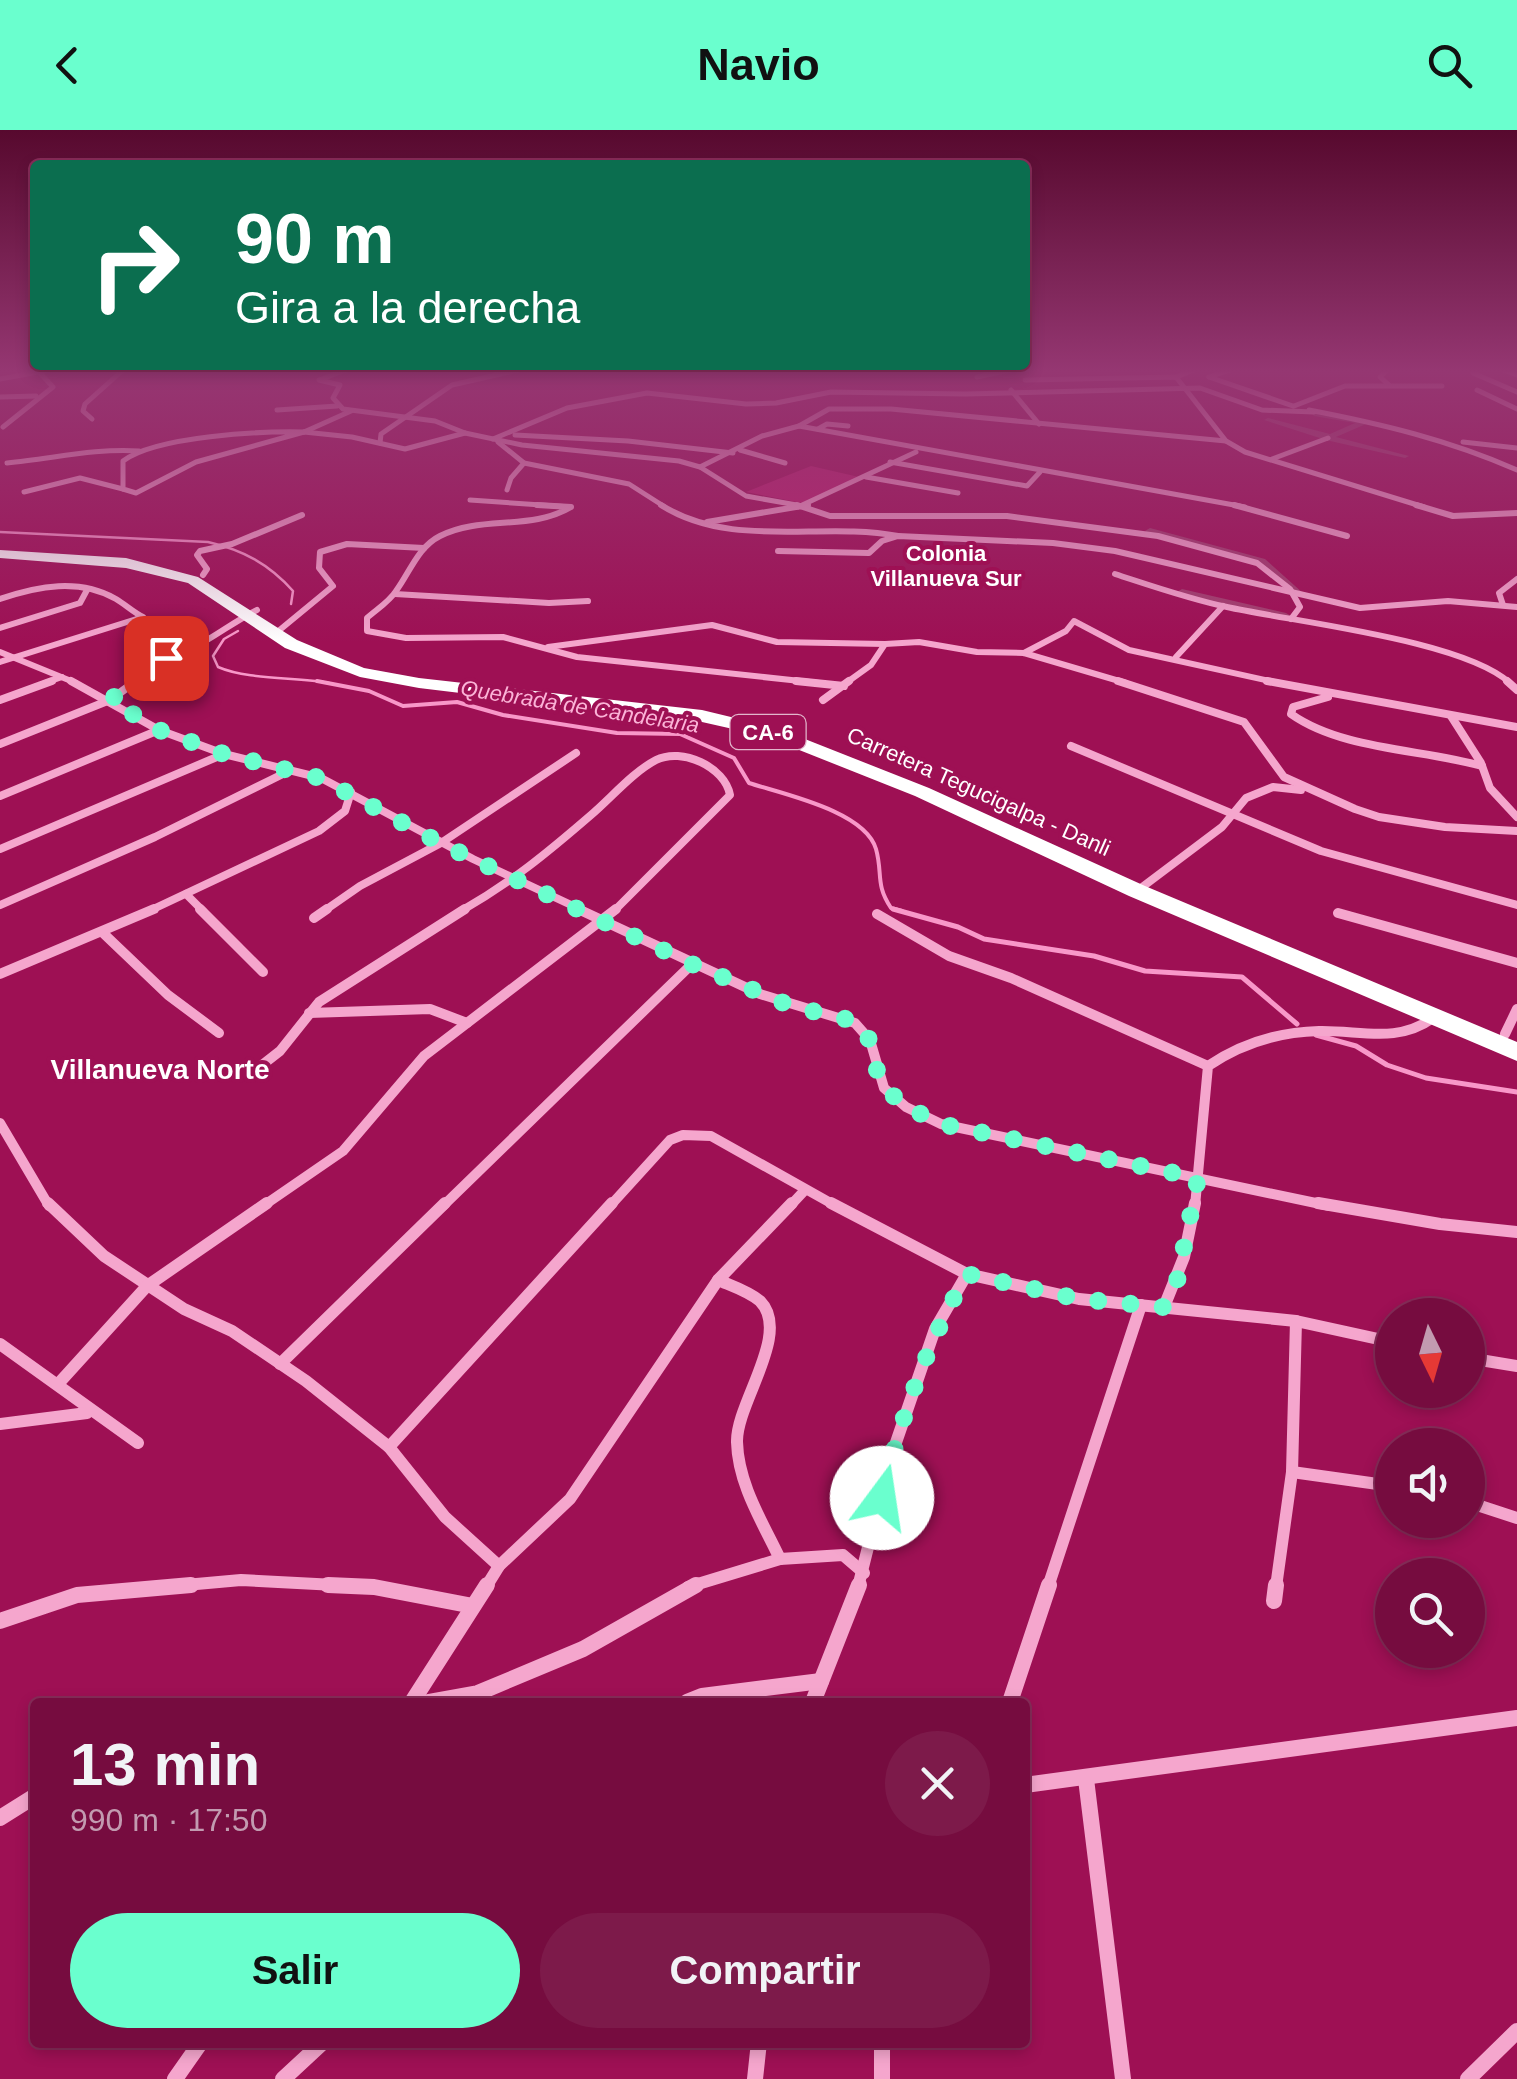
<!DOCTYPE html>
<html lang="es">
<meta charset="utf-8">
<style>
:root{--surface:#760c3f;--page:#7d1a4a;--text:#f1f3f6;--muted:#c29bb0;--line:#872c59;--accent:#6affce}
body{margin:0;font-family:Arial,sans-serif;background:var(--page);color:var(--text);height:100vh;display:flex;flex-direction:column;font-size:38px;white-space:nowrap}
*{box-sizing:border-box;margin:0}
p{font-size:32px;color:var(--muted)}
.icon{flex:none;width:55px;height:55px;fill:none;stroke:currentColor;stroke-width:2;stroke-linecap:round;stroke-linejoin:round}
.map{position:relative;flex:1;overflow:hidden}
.panel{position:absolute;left:30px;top:1568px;width:1000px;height:350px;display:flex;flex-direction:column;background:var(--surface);border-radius:10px;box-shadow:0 5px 15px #0003,0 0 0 2px var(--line)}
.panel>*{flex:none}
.guide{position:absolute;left:30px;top:30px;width:1000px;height:210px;border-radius:10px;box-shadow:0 5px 15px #0003,0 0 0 2px var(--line);background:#0b6e4f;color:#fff;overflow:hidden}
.needle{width:65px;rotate:175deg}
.tools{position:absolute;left:1375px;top:1168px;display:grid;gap:20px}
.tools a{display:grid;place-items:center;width:110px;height:110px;border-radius:50%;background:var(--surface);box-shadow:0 5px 15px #0003,0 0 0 2px var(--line);font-size:50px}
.pin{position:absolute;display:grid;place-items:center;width:85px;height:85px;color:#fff;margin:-42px;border-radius:20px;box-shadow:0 5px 15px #0006}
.me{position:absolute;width:110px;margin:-55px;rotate:14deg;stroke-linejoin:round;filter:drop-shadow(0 0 8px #0008)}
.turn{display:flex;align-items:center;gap:35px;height:210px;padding:0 40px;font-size:45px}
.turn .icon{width:130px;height:130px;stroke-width:2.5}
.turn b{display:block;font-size:70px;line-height:85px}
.round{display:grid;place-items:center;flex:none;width:105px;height:105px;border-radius:52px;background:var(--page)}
.head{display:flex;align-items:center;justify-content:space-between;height:170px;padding:0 40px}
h1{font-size:60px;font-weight:700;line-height:75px}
.cta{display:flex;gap:20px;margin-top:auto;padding:20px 40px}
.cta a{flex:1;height:115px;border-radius:60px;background:var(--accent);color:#111;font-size:40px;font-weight:700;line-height:115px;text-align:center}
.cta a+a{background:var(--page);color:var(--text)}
header{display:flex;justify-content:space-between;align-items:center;height:130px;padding:0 40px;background:var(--accent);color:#111;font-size:45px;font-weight:700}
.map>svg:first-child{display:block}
.green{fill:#bb1f6c}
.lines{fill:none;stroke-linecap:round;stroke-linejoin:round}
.stream-far2{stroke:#f898c9;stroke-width:2.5}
.stream-far1{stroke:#f898c9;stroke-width:4}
.stream{stroke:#f898c9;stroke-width:5}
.canal{fill:#a33f6f;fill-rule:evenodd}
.street-far5{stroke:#f5a6cd;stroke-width:5}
.street-far4{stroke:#f5a6cd;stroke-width:6}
.street-far3{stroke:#f5a6cd;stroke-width:8}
.street-far2{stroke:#f5a6cd;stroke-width:10}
.street-far1{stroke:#f5a6cd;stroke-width:12}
.street{stroke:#f5a6cd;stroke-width:16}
.highway{fill:#fff;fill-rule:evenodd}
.route{stroke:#6affce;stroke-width:18;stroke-dasharray:0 32.4}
.labels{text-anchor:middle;stroke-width:8;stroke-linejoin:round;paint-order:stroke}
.far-neighbourhood-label{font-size:22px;font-weight:bold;fill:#fff;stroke:#9e1054}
.far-water-label{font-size:22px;font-style:italic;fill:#fbb3d7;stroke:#9e1054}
.shield{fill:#9e1054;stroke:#e2b7cc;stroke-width:2.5}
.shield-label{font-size:22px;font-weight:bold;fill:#fff}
.far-street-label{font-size:22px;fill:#fff;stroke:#9e1054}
.neighbourhood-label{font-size:28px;font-weight:bold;fill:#fff;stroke:#9e1054}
</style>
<header><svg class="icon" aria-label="back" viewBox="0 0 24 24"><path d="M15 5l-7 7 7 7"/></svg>Navio<svg class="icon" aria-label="search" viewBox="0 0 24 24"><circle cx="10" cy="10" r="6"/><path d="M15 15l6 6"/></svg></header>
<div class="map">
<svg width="1517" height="1949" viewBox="0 0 1517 1949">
<rect width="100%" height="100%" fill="#9e1054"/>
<polygon class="green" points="811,336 859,347 802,373 746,362"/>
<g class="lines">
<g class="stream-far2">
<path d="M0,402L208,412C243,420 269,434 293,461L291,474"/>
<path d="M238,501L224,509L213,526L218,537C248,550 295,547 329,553"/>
</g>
<path class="stream-far1" d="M317,551L369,561L403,576L457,572L503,585L617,603L680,604L734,628L749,653C783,664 865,681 876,719C883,744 875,754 891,778L902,781"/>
<g class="stream">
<polyline points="893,779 958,797 984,809 1094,826 1145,841 1242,847 1297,894"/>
<polyline points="1316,905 1356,916 1387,935 1426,948 1517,962"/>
</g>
<g class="canal">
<polygon points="1311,282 1366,290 1366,294 1336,307 1409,326 1405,328 1326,310 1264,290 1268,288 1330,304 1355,293 1314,286"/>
<polygon points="1150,398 1265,429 1304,464 1295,466 1259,433 1147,403 1145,401"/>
<polygon points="1182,459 1286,483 1291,486 1286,489 1178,464 1177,462"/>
</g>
<g class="street-far5">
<polyline points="346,240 319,250 340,255 333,268 343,279 435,291 465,303 522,315 679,331 700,337 746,366 808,377"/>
<polyline points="1387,240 1380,247 1389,255"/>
<polyline points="1504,240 1517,245"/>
<polyline points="1473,243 1517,262"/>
<polyline points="977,247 1010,240"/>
<polyline points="1176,247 1194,240"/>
<polyline points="1209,247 1293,276"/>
<polyline points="1209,247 1230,240"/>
<polyline points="0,249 43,241"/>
<polyline points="1025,250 1176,247 1226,311 1245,322 1424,377"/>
<polyline points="1011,260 1039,294"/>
<polyline points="1477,260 1517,279"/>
<polyline points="0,267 36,266"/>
<polyline points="1294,276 1345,256 1442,256"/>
<polyline points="277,280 337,276"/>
<path d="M1309,280C1382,294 1449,310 1517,340"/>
<polyline points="92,289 83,281 85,274 123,240"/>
<polyline points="3,297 53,257 40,243 45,241"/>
<polyline points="818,299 827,294 848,296"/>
<polyline points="304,302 352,307 405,319 465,303"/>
<path d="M304,302L196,332L136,363L123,359V331C156,306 262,301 304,302Z"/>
<polyline points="304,302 351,281"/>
<polyline points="515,305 628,311 733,323"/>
<polyline points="493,309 567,278 647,263 746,274 776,273 831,262 965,264 1200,258 1262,280 1314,282"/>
<polyline points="1226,311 891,279 829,279 799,296 1245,377"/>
<polyline points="498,312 524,333 629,354 665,377"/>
<polyline points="1463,312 1517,318"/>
<polyline points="380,313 381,304 452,255 518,240"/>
<polyline points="740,320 785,333"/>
<polyline points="1272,329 1328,308"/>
<polyline points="890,332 1027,356 1040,342"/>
<path d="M7,333C52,329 94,318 139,321"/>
<polyline points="700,337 762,306 799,296"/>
<polyline points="866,347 958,363"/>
<polyline points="507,360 511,348 524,333"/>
<polyline points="24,362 80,348 123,359"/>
<polyline points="470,370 571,377"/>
<polyline points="798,377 916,322"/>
</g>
<g class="street-far4">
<path d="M537,375L571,377C531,401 481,385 440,406C418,417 410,442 396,461C389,472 377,479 367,488V501L406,508L503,507L577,527L819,553"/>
<path d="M661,375C732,420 821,391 898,406"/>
<polyline points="797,375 830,386 1007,386 1158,406 1257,433 1290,459 1300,477 1291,489"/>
<polyline points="1234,375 1347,406"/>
<polyline points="1416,375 1453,386 1517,383"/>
<polyline points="707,392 808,375"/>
<polyline points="778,421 869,423 882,411 898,406 1053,413 1115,421 1360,478 1448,471 1517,477"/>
<path d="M1115,444C1152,456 1189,469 1227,477C1294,492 1463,510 1510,553"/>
<polyline points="203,445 207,439 197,425 200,421 232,414 302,385"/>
<polyline points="395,464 549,473 588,471"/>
<path d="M0,469C38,456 79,448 116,469C126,475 133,482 143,487L0,532"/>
<polyline points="1503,475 1499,463 1517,449"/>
<polyline points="0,498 80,473 87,460"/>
<polyline points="276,503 333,456 319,438 320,422 347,414 424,418"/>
<polyline points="548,517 712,495 777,512 885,514"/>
<polyline points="0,522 76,553"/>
<polyline points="1024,523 1066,501 1074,491 1129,520 1279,553"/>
<polyline points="1176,527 1223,476"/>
<polyline points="45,553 62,547"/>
<path d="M132,553C155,536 177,526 202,513C220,503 237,490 257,480"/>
<polyline points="846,553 871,535 885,514 919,512 977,522 1024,523 1126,553"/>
</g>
<g class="street-far3">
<polyline points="71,551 159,600 224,624 321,648 473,729 584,781"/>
<polyline points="796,551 844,556"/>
<polyline points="1118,551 1244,592 1284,647 1355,679 1379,687 1445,697 1517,701"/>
<polyline points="1267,551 1517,597"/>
<polyline points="1507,551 1517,560"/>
<path d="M1328,567L1293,577L1291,584C1342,620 1421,619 1482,636"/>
<polyline points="0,570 52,551"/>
<polyline points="823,570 849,551"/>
<polyline points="1451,586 1481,633 1490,658 1517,687"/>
<polyline points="0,614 110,570 136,551"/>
<polyline points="1071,616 1321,721 1517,775"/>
<polyline points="0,666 159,600"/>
<polyline points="0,719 224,624"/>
<polyline points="1137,761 1222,697 1246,668 1273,657 1301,660"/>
<polyline points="186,764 203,781"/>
<polyline points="0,775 155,707 289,641"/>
<polyline points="149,781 319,701 345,681 351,662"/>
<polyline points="324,781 360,756 441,713 576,623"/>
<path d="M461,781C512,752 547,723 591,685C611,668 633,642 656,630C682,617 725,637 730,665L614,781"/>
</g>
<g class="street-far2">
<polyline points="200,779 263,842"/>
<polyline points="578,779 760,864 855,893 870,910 884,958 906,977 941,994 1330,1076"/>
<polyline points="1338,783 1517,833"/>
<polyline points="877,784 949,826 1011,848 1208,936"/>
<polyline points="314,788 327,779"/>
<polyline points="102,802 168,865 219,903"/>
<polyline points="0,844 154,779"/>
<polyline points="309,883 430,879 467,893"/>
<polyline points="1505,904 1517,879"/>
<polyline points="253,942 280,921 319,872 465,779"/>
<polyline points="0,993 49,1076"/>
<polyline points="263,1076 343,1021 424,926 616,779"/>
<polyline points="443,1076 692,834"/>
<polyline points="610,1076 670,1010 683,1005 711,1006 836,1076"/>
<polyline points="790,1076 805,1060"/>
<path d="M1195,1076L1208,936C1242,913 1278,902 1319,901C1360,900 1397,914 1433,888"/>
</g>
<g class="street-far1">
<polyline points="48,1073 104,1126 184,1179 232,1201 306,1251 389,1317 445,1387 499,1436"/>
<polyline points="831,1073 967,1144 1079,1169 1296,1191 1392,1212"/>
<polyline points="1318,1073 1440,1094 1517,1102"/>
<path d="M718,1150C732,1156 748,1161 760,1171C792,1203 736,1273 737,1312C738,1354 763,1393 780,1429"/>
<polyline points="1164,1177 1184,1127 1195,1073"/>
<polyline points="0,1214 138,1313"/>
<polyline points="1468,1228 1517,1236"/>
<polyline points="280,1234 445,1073"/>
<polyline points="59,1253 147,1156 267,1073"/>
<polyline points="0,1294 87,1283"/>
<polyline points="389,1317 612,1073"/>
<polyline points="1292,1342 1392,1356"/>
<polyline points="1468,1372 1517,1388"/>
<polyline points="163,1457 241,1450 374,1457"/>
<polyline points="486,1457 499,1436 570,1369 718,1150 792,1073"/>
<polyline points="688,1457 780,1429 843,1425 864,1443"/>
<polyline points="858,1457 890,1330 935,1199 967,1144"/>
<polyline points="1048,1457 1141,1175"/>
<polyline points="1276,1457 1292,1342 1296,1191"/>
</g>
<g class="street">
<polyline points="328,1455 374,1457 473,1476"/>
<polyline points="1274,1471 1276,1455"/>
<polyline points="0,1491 77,1465 191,1455"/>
<polyline points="412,1572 487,1455"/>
<polyline points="428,1572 478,1563 583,1519 696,1455"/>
<polyline points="687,1572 702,1566 821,1551"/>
<polyline points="813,1572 859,1455"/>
<polyline points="1010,1572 1049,1455"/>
<polyline points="1086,1649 1123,1949"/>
<polyline points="1025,1655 1517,1588"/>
<polyline points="0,1688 35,1666"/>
<polyline points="882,1912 882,1949"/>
<polyline points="175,1949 201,1912"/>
<polyline points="283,1949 323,1912"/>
<polyline points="755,1949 759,1912"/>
<polyline points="1468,1949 1517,1901"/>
</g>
<polygon class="highway" points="0,420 126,428 198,447 297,510 364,538 419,548 702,580 777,598 929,658 1145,756 1517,912 1517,931 1129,766 915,666 764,606 702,592 419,558 360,547 285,518 188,453 126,438 0,428"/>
</g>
<linearGradient id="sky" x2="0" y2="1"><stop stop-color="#57092e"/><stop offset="0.47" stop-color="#953772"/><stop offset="1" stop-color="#953772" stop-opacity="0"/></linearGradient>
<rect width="1517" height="513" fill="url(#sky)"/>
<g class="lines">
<path class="route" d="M166,528L110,570L159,600L224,624L320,648L442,714L692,834L791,876L850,890L864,899L872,916L879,950L901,974L941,994L1198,1048L1176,1156L1164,1177L1079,1169L967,1144C927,1214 900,1289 882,1368"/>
</g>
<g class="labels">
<g class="far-neighbourhood-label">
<text x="946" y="431">Colonia<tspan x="946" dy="25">Villanueva Sur</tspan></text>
</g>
<g class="far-water-label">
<text transform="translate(580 576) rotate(9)" y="8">Quebrada de Candelaria</text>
</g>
<rect class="shield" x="730.5" y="585" width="75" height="34" rx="8"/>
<g class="shield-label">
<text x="768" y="610">CA-6</text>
</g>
<g class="far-street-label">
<text transform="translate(979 661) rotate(24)" y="8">Carretera Tegucigalpa - Danli</text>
</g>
<g class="neighbourhood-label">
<text x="160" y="949">Villanueva Norte</text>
</g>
</g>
</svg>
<div class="tools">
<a><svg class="needle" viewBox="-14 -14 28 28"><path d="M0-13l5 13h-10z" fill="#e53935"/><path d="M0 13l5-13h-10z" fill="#c29bb0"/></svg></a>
<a><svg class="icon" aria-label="sound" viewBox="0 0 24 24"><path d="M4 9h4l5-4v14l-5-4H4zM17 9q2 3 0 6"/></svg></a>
<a><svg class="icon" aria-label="search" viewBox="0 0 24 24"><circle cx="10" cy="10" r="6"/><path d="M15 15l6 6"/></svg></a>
</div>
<div class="pin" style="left:166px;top:528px;background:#d93025"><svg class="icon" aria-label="arrive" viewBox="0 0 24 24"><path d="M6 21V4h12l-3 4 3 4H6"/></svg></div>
<svg class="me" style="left:882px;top:1368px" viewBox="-20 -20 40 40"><circle r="19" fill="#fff"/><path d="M0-13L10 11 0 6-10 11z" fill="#6affce"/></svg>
<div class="guide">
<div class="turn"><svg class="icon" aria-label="right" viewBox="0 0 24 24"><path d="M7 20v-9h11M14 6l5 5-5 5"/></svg><div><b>90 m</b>Gira a la derecha</div></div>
</div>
<section class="panel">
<div class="head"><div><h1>13 min</h1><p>990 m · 17:50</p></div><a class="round"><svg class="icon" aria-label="close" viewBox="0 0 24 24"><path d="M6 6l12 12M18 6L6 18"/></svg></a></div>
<div class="cta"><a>Salir</a><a>Compartir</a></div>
</section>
</div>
